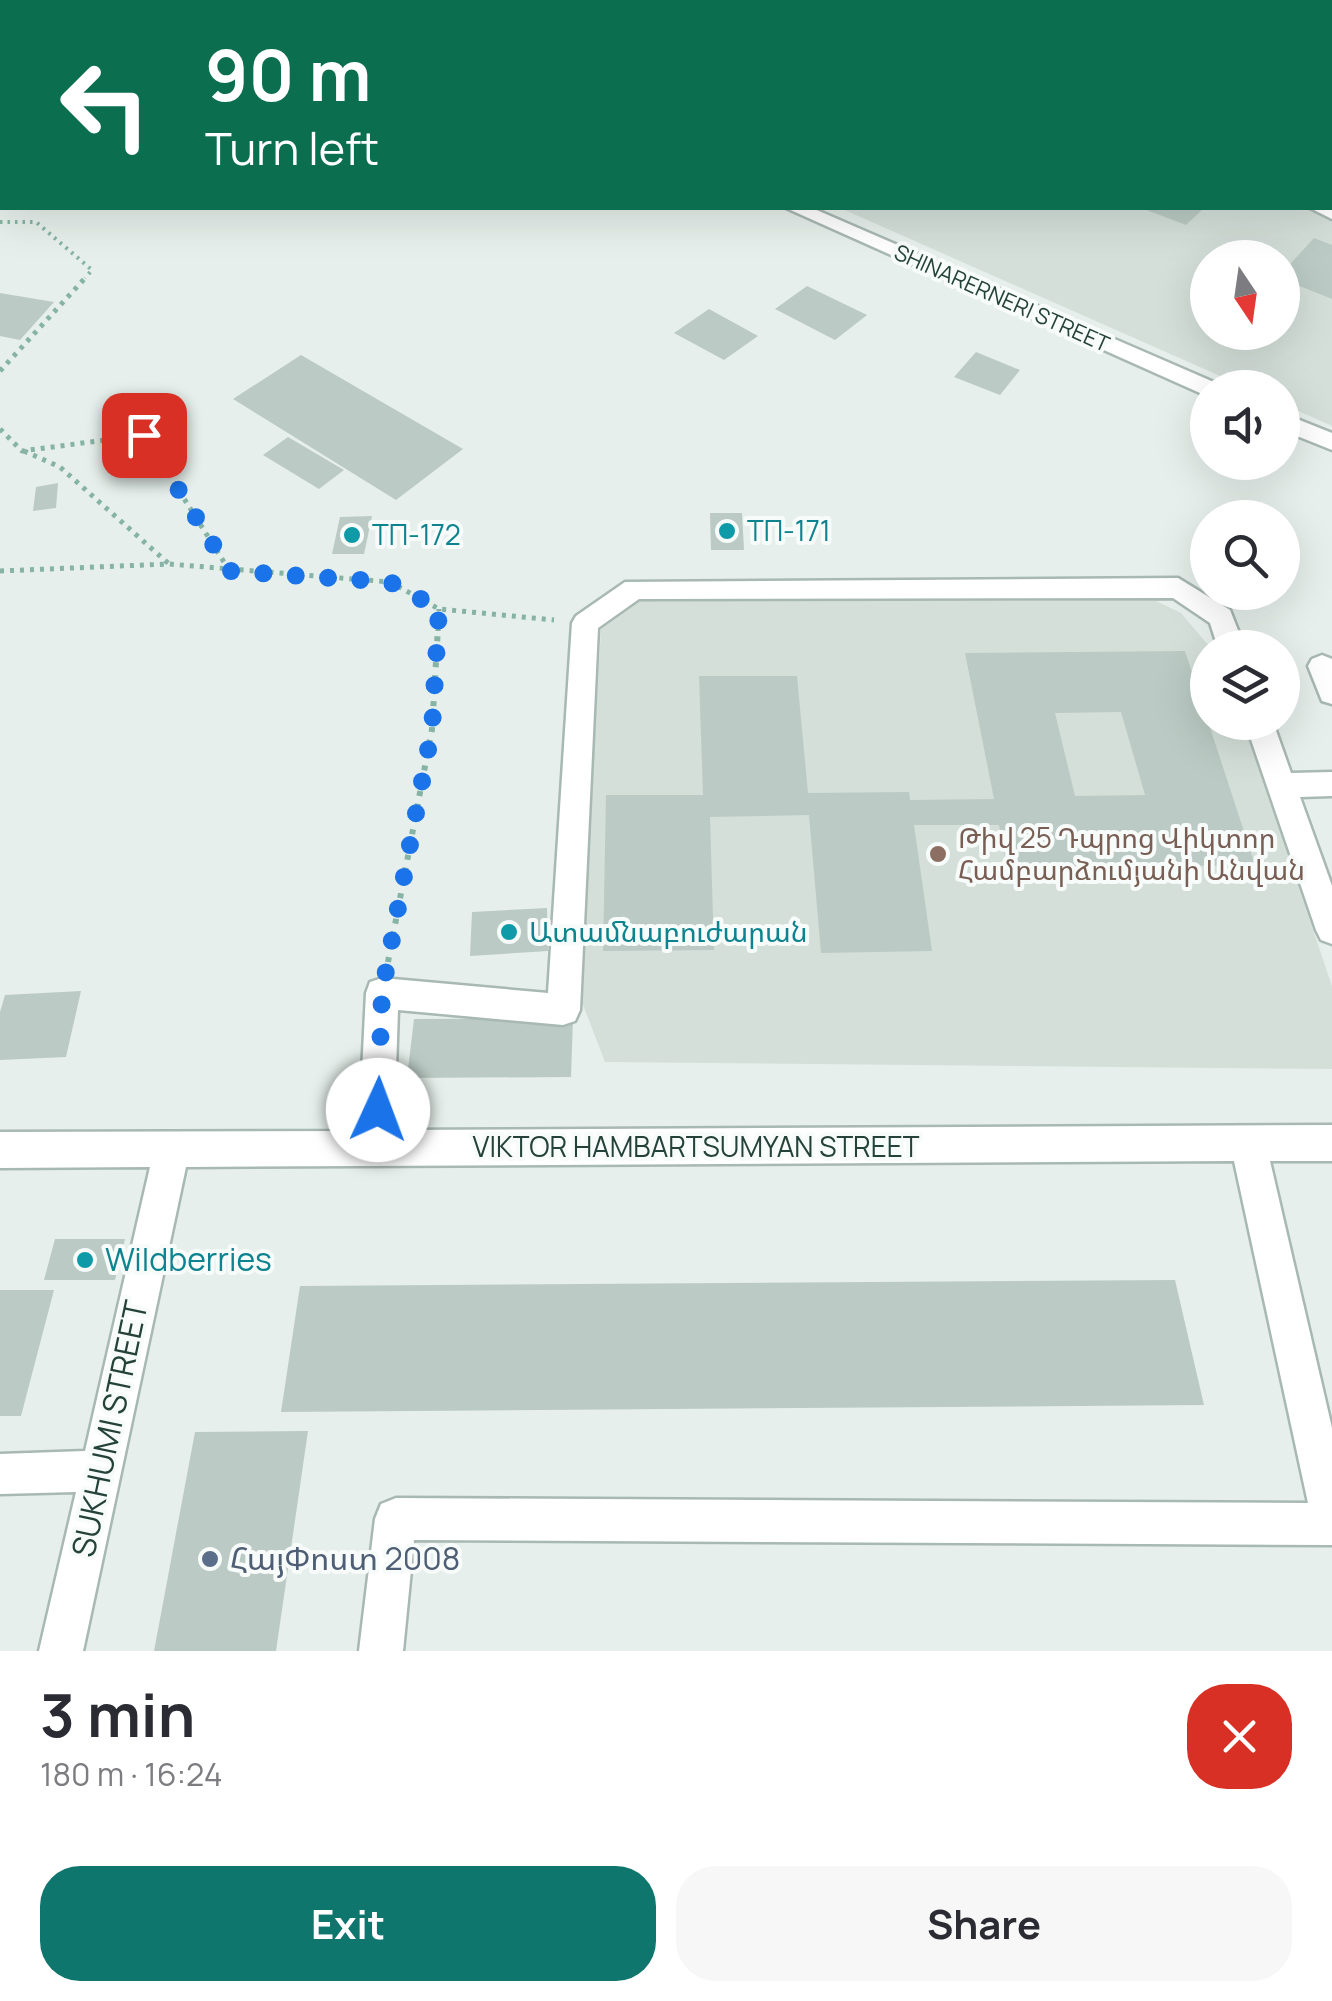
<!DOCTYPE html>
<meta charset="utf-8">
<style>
:root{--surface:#fff;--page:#f7f7f7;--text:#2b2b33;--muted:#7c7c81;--accent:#0f766e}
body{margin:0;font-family:Manrope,"Noto Sans Armenian",sans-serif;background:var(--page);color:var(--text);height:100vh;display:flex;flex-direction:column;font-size:38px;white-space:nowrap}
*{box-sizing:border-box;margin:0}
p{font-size:32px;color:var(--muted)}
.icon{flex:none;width:55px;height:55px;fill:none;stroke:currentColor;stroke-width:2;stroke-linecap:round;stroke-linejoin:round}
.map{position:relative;height:1651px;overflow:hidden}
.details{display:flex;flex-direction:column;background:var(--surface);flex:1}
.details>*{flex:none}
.top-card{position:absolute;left:0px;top:0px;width:1332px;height:210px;box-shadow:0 10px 40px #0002;background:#0b6e4f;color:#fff;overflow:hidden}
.needle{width:65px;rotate:167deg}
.tools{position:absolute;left:1190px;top:240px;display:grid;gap:20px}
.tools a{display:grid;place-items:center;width:110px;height:110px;border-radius:50%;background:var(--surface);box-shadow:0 10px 40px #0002;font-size:50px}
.pin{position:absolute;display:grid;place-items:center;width:85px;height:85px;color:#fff;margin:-42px;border-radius:20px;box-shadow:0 5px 15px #0006}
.me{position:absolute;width:110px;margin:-55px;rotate:2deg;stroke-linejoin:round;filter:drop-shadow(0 0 8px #0008)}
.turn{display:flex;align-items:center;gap:35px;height:210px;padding:0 40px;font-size:45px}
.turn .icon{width:130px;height:130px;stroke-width:2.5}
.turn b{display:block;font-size:70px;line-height:85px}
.round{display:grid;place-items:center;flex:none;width:105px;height:105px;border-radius:40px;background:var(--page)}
.overview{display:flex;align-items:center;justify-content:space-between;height:170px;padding:0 40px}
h1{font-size:60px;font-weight:700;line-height:75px}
.cta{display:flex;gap:20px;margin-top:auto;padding:20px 40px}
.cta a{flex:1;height:115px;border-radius:40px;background:var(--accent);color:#fff;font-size:40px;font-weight:700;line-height:115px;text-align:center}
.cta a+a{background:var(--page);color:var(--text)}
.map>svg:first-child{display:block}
.built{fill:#d4dfda;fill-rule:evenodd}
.building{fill:#bbcac4;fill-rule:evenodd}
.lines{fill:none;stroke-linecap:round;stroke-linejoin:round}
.minor-casing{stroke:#a8b8b2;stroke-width:5}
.path-far2{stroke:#86b3a5;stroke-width:4;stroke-dasharray:2.5 5;stroke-linecap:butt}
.path-far1{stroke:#86b3a5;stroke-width:5;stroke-dasharray:4 6;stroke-linecap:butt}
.path{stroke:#86b3a5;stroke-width:6;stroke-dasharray:5 8;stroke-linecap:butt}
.minor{fill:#fff;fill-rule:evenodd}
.route{stroke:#1a73e8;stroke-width:18;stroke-dasharray:0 32.4}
.culture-dot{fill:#0f9aa8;stroke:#f7fbf9;stroke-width:4}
.education-dot{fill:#8d6e63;stroke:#f7fbf9;stroke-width:4}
.service-dot{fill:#5c6f8a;stroke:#f7fbf9;stroke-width:4}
.labels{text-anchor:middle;stroke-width:8;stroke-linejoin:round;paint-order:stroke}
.far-street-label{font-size:22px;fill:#24423a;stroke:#f7fbf9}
.culture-label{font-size:28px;fill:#0d838f;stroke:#f7fbf9;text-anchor:start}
.education-label{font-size:28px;fill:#785e54;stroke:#f7fbf9;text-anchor:start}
.street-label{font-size:28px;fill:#24423a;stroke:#f7fbf9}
.near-culture-label{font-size:32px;fill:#0d838f;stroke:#f7fbf9;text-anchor:start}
.near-street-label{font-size:32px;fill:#24423a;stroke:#f7fbf9}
.near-service-label{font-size:32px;fill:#4e5e75;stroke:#f7fbf9;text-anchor:start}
</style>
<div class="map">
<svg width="1332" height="1651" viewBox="0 0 1332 1651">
<rect width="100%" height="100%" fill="#e6efeb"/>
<g class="built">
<path d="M361,0H1332V426L1283,404L1282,388L1245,387L840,208H1330V2ZM1208,258H1282V332H1208Z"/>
<polygon points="640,601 1156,601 1181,613 1210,647 1208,722 1243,723 1332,986 1332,1069 605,1062 580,997 601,629"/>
</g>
<g class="building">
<polygon points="1141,208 1204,208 1186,225"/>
<polygon points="1314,238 1332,245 1332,299 1282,279 1282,273"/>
<polygon points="807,286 867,315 835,340 775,309"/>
<polygon points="0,293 54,302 20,340 0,336"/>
<polygon points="709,309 758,336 724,360 674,333"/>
<polygon points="976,352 1020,370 1000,395 954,377"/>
<polygon points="301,355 463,449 396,500 233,399"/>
<polygon points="288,437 344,470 319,489 263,455"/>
<polygon points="58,483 56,508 33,511 36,487"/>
<polygon points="710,513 742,513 744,550 711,550"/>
<polygon points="372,516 364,554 332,554 340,517"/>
<path d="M1185,651L1255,865L1007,868L999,825H914L932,951L821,953L809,815L710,817L714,950L603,951L606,795H703L699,676H797L808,793L909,792L910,800L994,799L965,653ZM1121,712L1145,795L1075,796L1055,713Z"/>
<polygon points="547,908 548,951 470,956 472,912"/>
<polygon points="81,991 66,1057 0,1060 0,1012 5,995"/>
<polygon points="573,1018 571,1077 407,1078 414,1019"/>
<polygon points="55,1239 125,1239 115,1280 44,1280"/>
<polygon points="1175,1280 1204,1405 281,1412 300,1286"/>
<polygon points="0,1290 54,1290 21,1416 0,1416"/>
<polygon points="308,1431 276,1651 154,1651 195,1432"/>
</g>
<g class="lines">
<g class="minor-casing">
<g id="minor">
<polygon points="309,0 336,0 337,2 310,2"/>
<polygon points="734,0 755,0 756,2 735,2"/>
<polygon points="843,0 870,0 871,2 844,2"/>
<rect x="0" y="75" width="2" height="10"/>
<polygon points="1330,143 1332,144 1332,156 1330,155"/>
<polygon points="1332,206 1332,219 1310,208 1330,208"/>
<polygon points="786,208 812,208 1216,383 1219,388 1208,388 1208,395 1200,393"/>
<polygon points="1282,413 1332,433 1332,450 1282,430"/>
<polygon points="1178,578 1230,610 1245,648 1218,648 1210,623 1173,598 639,599 598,628 580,1010 575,1021 563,1025 398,1010 394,1130 1332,1125 1332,1161 1270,1161 1332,1428 1332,1545 414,1540 403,1651 359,1651 375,1519 381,1504 396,1498 1308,1503 1234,1161 186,1167 83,1651 39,1651 76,1492 0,1494 0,1454 85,1451 150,1167 0,1168 0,1132 359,1131 366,993 370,982 382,978 548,993 572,623 576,616 625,582"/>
<polygon points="1322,655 1332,659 1332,704 1322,701 1308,666 1312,659"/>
<polygon points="1245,722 1273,722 1291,773 1332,772 1332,796 1300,797 1332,886 1332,944 1321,940 1316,930"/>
</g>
</g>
<polyline class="path-far2" points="0,222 36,222 92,270 85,278"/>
<g class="path-far1">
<polyline points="0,371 87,276"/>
<polyline points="0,429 22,451 144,435 229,570"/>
<polyline points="24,451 60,467 169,564"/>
<polyline points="0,571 169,564 390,582 439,609 554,620"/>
<polyline points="438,631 439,609"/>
</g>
<polyline class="path" points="388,962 432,729 438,628"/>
<use href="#minor" class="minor"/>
</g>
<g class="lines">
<polyline class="route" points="144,435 230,571 390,582 439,609 432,729 382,992 378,1110"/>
</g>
<g class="culture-dot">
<circle cx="727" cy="531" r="10"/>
<circle cx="352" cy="535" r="10"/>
<circle cx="509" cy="932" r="10"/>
<circle cx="85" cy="1260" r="10"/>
</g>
<circle class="education-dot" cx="938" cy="854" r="10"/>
<circle class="service-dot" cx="210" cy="1559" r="10"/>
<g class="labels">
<g class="far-street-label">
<text transform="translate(1002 298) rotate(24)" y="8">SHINARERNERI STREET</text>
</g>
<g class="culture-label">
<text x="747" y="541">ТП-171</text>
<text x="372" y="545">ТП-172</text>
<text x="529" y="942">Ատամնաբուժարան</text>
</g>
<g class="education-label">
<text x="958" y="848">Թիվ 25 Դպրոց Վիկտոր<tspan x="958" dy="32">Համբարձումյանի Անվան</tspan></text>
</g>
<g class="street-label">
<text x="696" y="1157">VIKTOR HAMBARTSUMYAN STREET</text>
</g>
<g class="near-culture-label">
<text x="105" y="1271">Wildberries</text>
</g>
<g class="near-street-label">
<text transform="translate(110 1429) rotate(-78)" y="11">SUKHUMI STREET</text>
</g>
<g class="near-service-label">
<text x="230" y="1570">ՀայՓոստ 2008</text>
</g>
</g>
</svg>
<div class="tools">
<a><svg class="needle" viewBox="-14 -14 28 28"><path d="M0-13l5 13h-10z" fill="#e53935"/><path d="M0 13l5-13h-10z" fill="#7c7c81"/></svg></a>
<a><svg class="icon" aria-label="sound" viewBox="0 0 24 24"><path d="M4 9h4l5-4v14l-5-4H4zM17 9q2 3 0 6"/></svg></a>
<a><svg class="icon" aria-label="search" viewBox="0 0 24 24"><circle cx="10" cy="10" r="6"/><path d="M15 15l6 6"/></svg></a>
<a><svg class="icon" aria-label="layers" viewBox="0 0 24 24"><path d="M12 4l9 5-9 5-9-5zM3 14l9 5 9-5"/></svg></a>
</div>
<div class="pin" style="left:144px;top:435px;background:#d93025"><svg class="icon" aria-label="arrive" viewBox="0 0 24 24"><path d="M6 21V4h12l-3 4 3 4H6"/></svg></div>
<svg class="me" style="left:378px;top:1110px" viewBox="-20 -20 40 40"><circle r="19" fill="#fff"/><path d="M0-13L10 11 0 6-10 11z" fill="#1a73e8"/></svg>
<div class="top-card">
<div class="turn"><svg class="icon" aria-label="left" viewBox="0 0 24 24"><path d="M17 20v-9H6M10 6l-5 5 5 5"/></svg><div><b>90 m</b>Turn left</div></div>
</div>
</div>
<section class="details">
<div class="overview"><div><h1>3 min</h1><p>180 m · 16:24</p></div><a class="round" style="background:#d93025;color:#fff"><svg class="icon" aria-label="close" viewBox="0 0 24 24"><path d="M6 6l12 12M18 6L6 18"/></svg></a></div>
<div class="cta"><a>Exit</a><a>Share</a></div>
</section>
